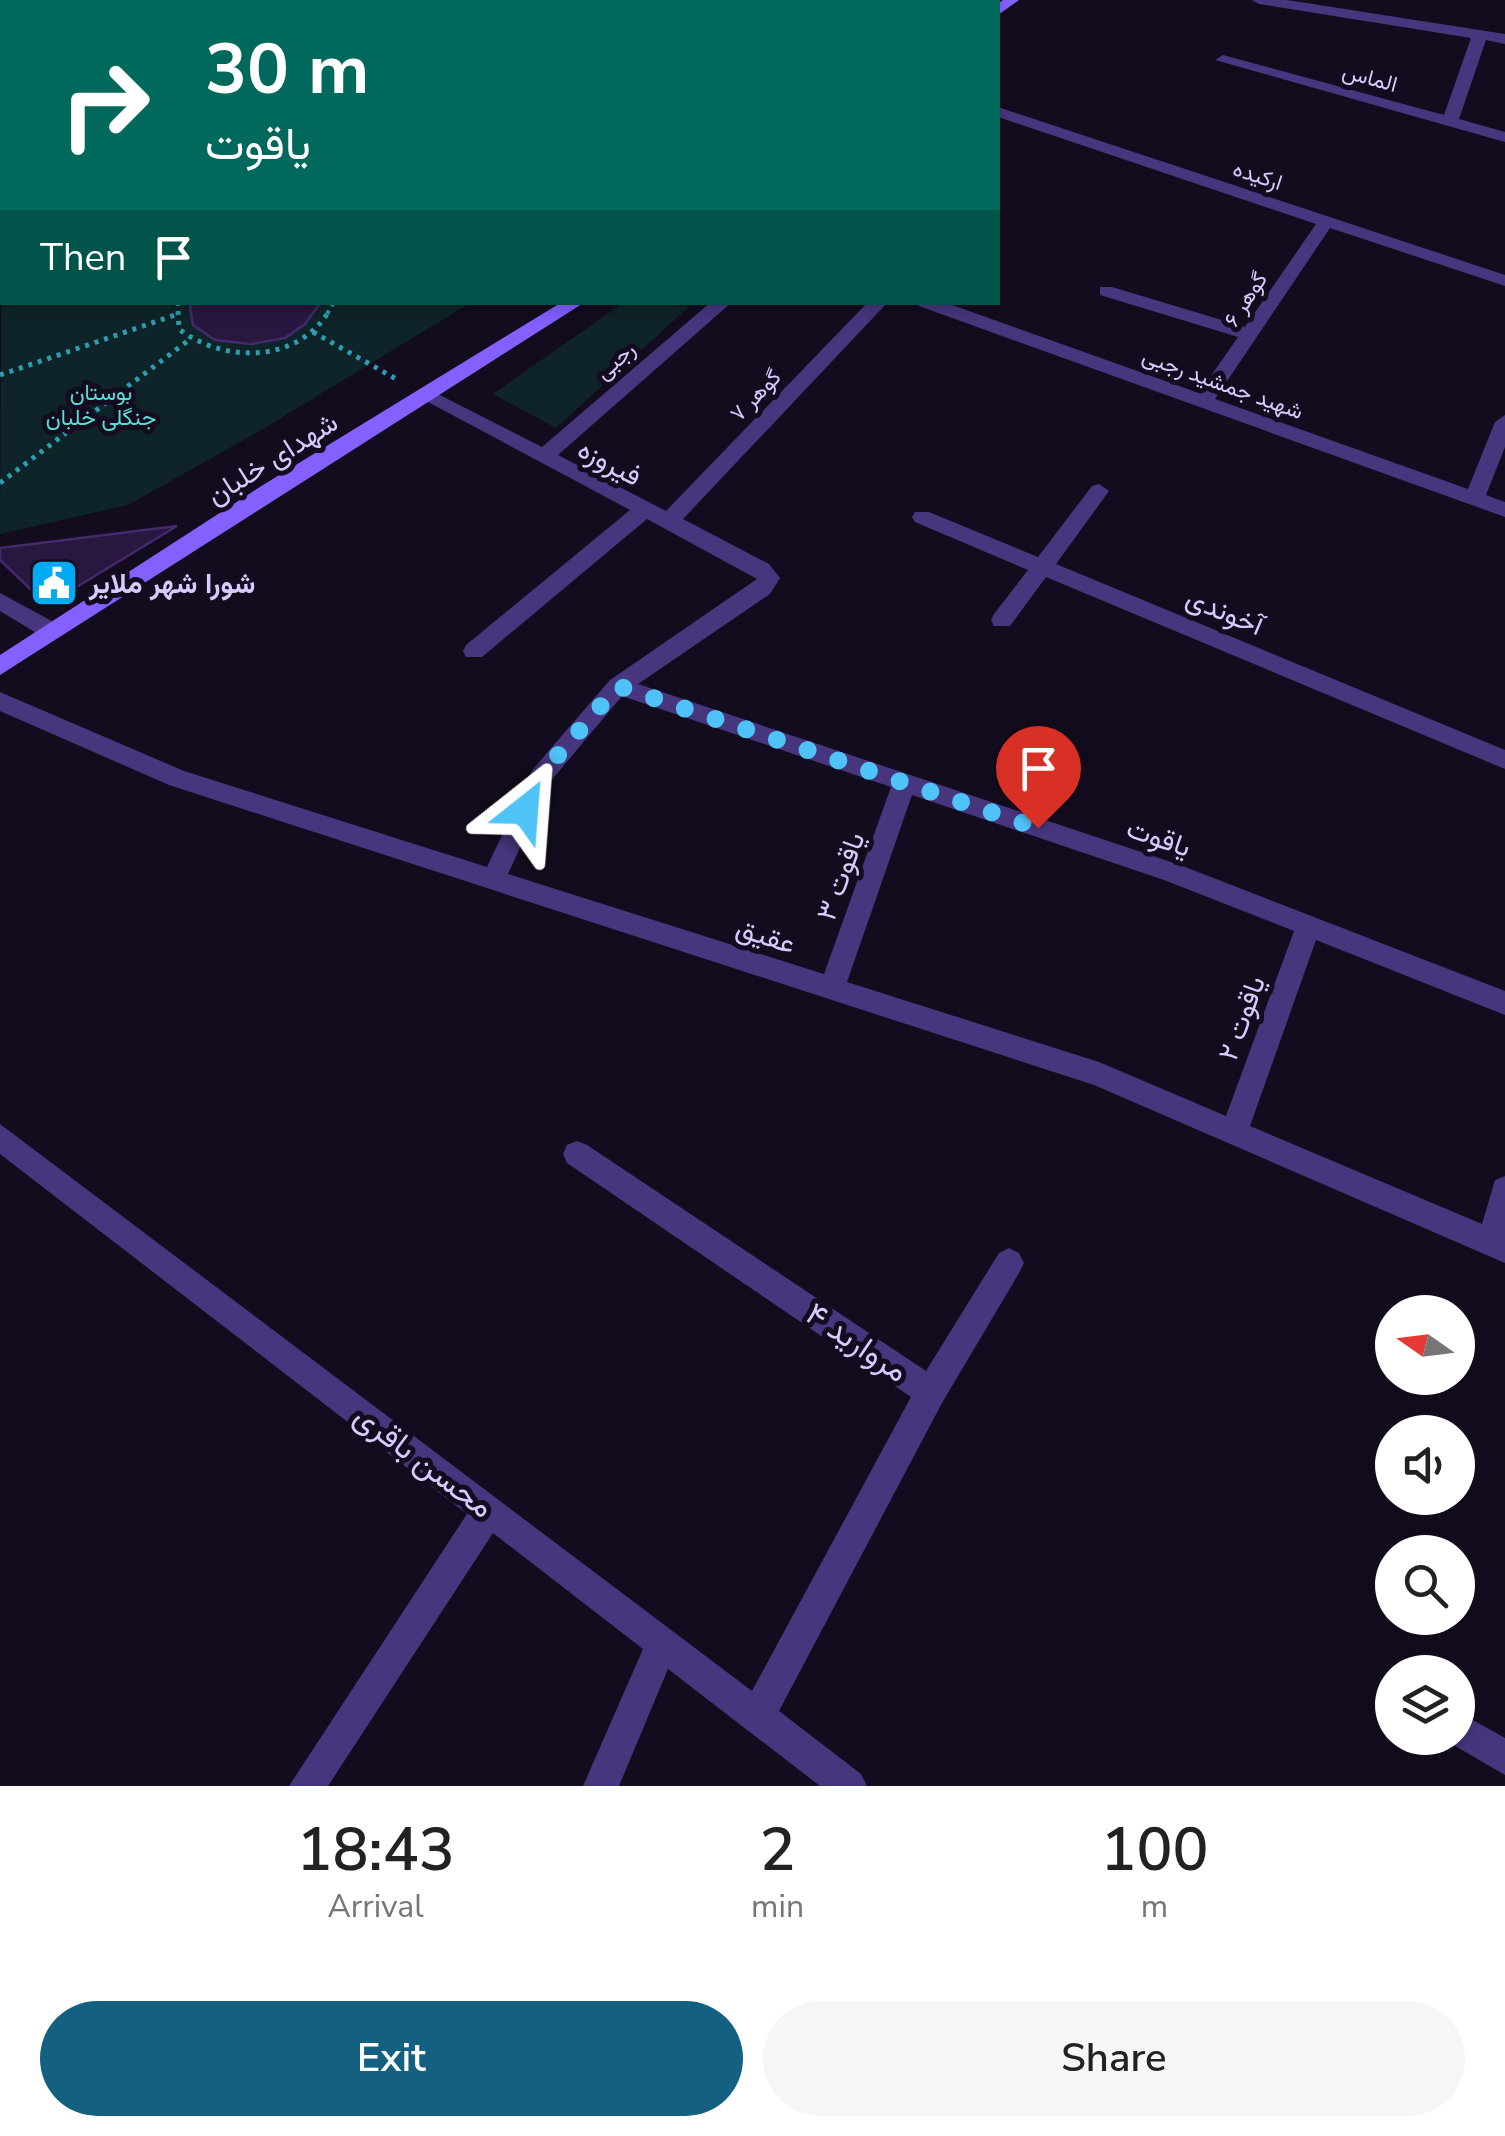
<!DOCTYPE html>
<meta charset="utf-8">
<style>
:root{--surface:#fff;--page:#f6f6f6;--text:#222;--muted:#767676;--accent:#136080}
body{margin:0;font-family:"Nunito Sans",Vazirmatn,sans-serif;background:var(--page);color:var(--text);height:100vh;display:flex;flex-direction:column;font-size:38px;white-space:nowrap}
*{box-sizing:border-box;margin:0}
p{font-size:32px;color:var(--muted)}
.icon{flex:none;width:55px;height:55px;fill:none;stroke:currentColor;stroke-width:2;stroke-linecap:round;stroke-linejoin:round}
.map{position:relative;height:1786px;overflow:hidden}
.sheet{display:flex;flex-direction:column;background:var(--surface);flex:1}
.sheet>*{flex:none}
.top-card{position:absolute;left:0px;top:0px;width:1000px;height:305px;box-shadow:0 5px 15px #0003;background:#00695c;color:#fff;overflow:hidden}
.needle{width:65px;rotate:284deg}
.tools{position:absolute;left:1375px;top:1295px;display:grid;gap:20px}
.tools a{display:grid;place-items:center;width:100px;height:100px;border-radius:50%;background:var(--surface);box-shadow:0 5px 15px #0003;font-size:50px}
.pin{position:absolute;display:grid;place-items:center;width:85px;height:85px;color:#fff;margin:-102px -42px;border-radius:50% 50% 50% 0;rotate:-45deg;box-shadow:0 0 10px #0007}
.pin .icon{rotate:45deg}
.me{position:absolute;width:110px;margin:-55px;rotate:28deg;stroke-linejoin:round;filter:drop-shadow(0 0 8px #0008)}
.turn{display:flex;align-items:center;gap:35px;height:210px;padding:0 40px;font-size:45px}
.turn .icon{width:130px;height:130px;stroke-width:2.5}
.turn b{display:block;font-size:70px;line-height:85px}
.then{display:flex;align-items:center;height:95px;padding:0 40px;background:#0003;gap:20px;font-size:38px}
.eta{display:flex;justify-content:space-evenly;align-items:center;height:170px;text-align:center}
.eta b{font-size:60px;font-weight:600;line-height:70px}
.cta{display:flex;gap:20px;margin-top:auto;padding:20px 40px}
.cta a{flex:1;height:115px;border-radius:60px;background:var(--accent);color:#fff;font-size:40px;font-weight:600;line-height:115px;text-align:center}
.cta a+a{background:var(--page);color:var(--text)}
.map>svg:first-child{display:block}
.green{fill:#0f2428}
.building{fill:#281840;stroke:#44296c;stroke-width:2.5}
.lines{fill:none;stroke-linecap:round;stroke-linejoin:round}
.path-far1{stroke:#2b9eb1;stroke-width:4;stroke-dasharray:4 5;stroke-linecap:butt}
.path{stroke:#2b9eb1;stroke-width:5;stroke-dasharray:4 6;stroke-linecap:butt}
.street{fill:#47367e;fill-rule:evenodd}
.secondary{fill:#8460ff;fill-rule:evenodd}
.route{stroke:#4fc3f7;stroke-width:18;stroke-dasharray:0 32.4}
.labels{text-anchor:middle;stroke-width:10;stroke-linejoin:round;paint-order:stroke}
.far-street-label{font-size:22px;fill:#dac9ff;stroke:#130c1e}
.far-park-label{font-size:22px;fill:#55e0d9;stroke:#130c1e}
.street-label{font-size:28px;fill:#dac9ff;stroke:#130c1e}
.poi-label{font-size:28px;font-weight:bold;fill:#dac9ff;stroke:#130c1e;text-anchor:start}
.near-street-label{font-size:32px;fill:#dac9ff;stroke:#130c1e}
</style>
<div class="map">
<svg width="1505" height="1786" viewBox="0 0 1505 1786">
<rect width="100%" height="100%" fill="#130c1e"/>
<g class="green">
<polygon points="2,161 2,302 470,303 258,432 128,505 0,534"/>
<polygon points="624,302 693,303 556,428 493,394"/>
</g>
<g class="building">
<polygon points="193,302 321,302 305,324 285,338 251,344 215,340 193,325 190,308"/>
<polygon points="177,526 47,605 0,560 0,548"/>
</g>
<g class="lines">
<g class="path-far1">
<polyline points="178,302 178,314"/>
<polyline points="327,314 334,302"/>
</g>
<g class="path">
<path d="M178,311L179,329C223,363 297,364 329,311"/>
<polyline points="313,332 398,380"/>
<polyline points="0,375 175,315"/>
<polyline points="0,483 189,340"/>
</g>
<g class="street">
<polygon points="159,0 180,0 181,2 160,2"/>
<polygon points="813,0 837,0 838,2 814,2"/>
<polygon points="1252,0 1287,0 1505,34 1505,44 1486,40 1459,119 1505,132 1505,142 1215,60 1223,55 1444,115 1471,38 1259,4"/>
<polygon points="998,107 1505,275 1505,286 1330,228 1215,399 1468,489 1495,422 1505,415 1505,447 1486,495 1505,502 1505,517 919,306 916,302 944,302 1199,393 1238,337 1100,295 1100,287 1112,287 1245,327 1316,224 998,117"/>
<polygon points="2,141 2,151 0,152 0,142"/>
<path d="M711,302H732L558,455L666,511L868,302H888L683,519L769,564L780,578L770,594L638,684L1180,865L1505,991V1015L1316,940L1250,1126L1482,1224L1495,1180L1505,1176V1263L1094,1085L169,785L0,711V692L184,771L487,867L533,769L610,680L757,579L647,519L482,657H466L463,651L466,645L630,510L415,395L425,389L432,391L542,447ZM622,696L891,787L824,974L508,874L550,782ZM912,795L1164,880L1294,931L1226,1116L1099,1062L847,982Z"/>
<polygon points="1099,484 1109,491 1056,564 1505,750 1505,769 1046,577 1010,626 994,626 991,620 994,614 1028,570 915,522 912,517 915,512 929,512 1038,557 1092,486"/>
<polygon points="0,593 59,625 62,631 59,637 43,637 0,611"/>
<polygon points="0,1124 752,1691 911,1397 567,1163 563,1154 567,1145 577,1141 587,1145 926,1371 999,1253 1009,1248 1019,1253 1024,1263 1019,1273 942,1403 779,1711 861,1774 867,1786 820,1786 668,1669 619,1786 583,1786 643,1649 493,1533 328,1786 289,1786 467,1514 0,1154"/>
<polygon points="1462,1714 1505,1738 1505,1775 1450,1743 1447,1738 1458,1738 1458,1716"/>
</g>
<g class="secondary">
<polygon points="1003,0 1019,0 998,15 998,4"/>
<polygon points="562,302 585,302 0,675 0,655 263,485"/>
</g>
</g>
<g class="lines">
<polyline class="route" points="525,810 540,776 618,686 1038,828"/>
</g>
<defs>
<g id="civic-square" transform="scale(2.5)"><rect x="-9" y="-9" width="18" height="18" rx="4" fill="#00abf4" stroke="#130c1e"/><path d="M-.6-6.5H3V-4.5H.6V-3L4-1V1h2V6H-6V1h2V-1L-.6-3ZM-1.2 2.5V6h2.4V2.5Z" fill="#fff"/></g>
</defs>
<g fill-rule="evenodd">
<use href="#civic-square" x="54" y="583"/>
</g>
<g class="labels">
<g class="far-street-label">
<text transform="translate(1370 77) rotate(15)" y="8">الماس</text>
<text transform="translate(1258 175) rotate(18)" y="8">ارکیده</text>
<text transform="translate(1245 299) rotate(-57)" y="8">گوهر ۶</text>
<text transform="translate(615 360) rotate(-41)" y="8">رجبی</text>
<text transform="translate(1223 383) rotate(20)" y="8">شهید جمشید رجبی</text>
<text transform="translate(755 395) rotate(-46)" y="8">گوهر ۷</text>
</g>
<g class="far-park-label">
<text x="101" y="400">بوستان<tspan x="101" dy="25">جنگلی خلبان</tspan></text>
</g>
<g class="street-label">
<text transform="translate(272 458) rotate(-32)" y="10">شهدای خلبان</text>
<text transform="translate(610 462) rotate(28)" y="10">فیروزه</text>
<text transform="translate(1225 611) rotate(23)" y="10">آخوندی</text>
<text transform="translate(1159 837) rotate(19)" y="10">یاقوت</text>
<text transform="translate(840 876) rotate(-70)" y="10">یاقوت ۳</text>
<text transform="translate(766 935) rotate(18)" y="10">عقیق</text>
<text transform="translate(1241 1018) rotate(-70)" y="10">یاقوت ۲</text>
</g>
<g class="poi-label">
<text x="89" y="593">شورا شهر ملایر</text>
</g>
<g class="near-street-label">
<text transform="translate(857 1342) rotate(34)" y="11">مروارید ۴</text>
<text transform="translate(424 1461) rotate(37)" y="11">محسن باقری</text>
</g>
</g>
</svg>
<div class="tools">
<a><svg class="needle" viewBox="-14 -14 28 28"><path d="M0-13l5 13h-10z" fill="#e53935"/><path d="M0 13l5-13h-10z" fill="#767676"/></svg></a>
<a><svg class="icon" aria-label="sound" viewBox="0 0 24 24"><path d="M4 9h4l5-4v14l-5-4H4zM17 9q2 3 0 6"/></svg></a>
<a><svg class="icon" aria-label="search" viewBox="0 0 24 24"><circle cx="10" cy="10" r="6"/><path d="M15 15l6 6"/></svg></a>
<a><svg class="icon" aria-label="layers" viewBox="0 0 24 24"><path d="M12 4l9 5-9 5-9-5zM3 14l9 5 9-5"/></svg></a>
</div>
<div class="pin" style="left:1038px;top:828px;background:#d93025"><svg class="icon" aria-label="arrive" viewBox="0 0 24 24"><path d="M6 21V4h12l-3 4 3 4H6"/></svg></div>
<svg class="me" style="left:525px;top:810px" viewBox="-20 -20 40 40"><path d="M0-17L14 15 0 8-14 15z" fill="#4fc3f7" stroke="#fff" stroke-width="4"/></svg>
<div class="top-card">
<div class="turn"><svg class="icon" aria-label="right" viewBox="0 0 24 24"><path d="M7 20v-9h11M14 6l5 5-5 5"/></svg><div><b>30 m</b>یاقوت</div></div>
<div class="then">Then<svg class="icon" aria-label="arrive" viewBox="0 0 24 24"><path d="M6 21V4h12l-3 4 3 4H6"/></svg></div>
</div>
</div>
<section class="sheet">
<div class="eta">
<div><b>18:43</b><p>Arrival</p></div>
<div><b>2</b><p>min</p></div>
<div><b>100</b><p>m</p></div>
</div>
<div class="cta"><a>Exit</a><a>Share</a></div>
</section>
